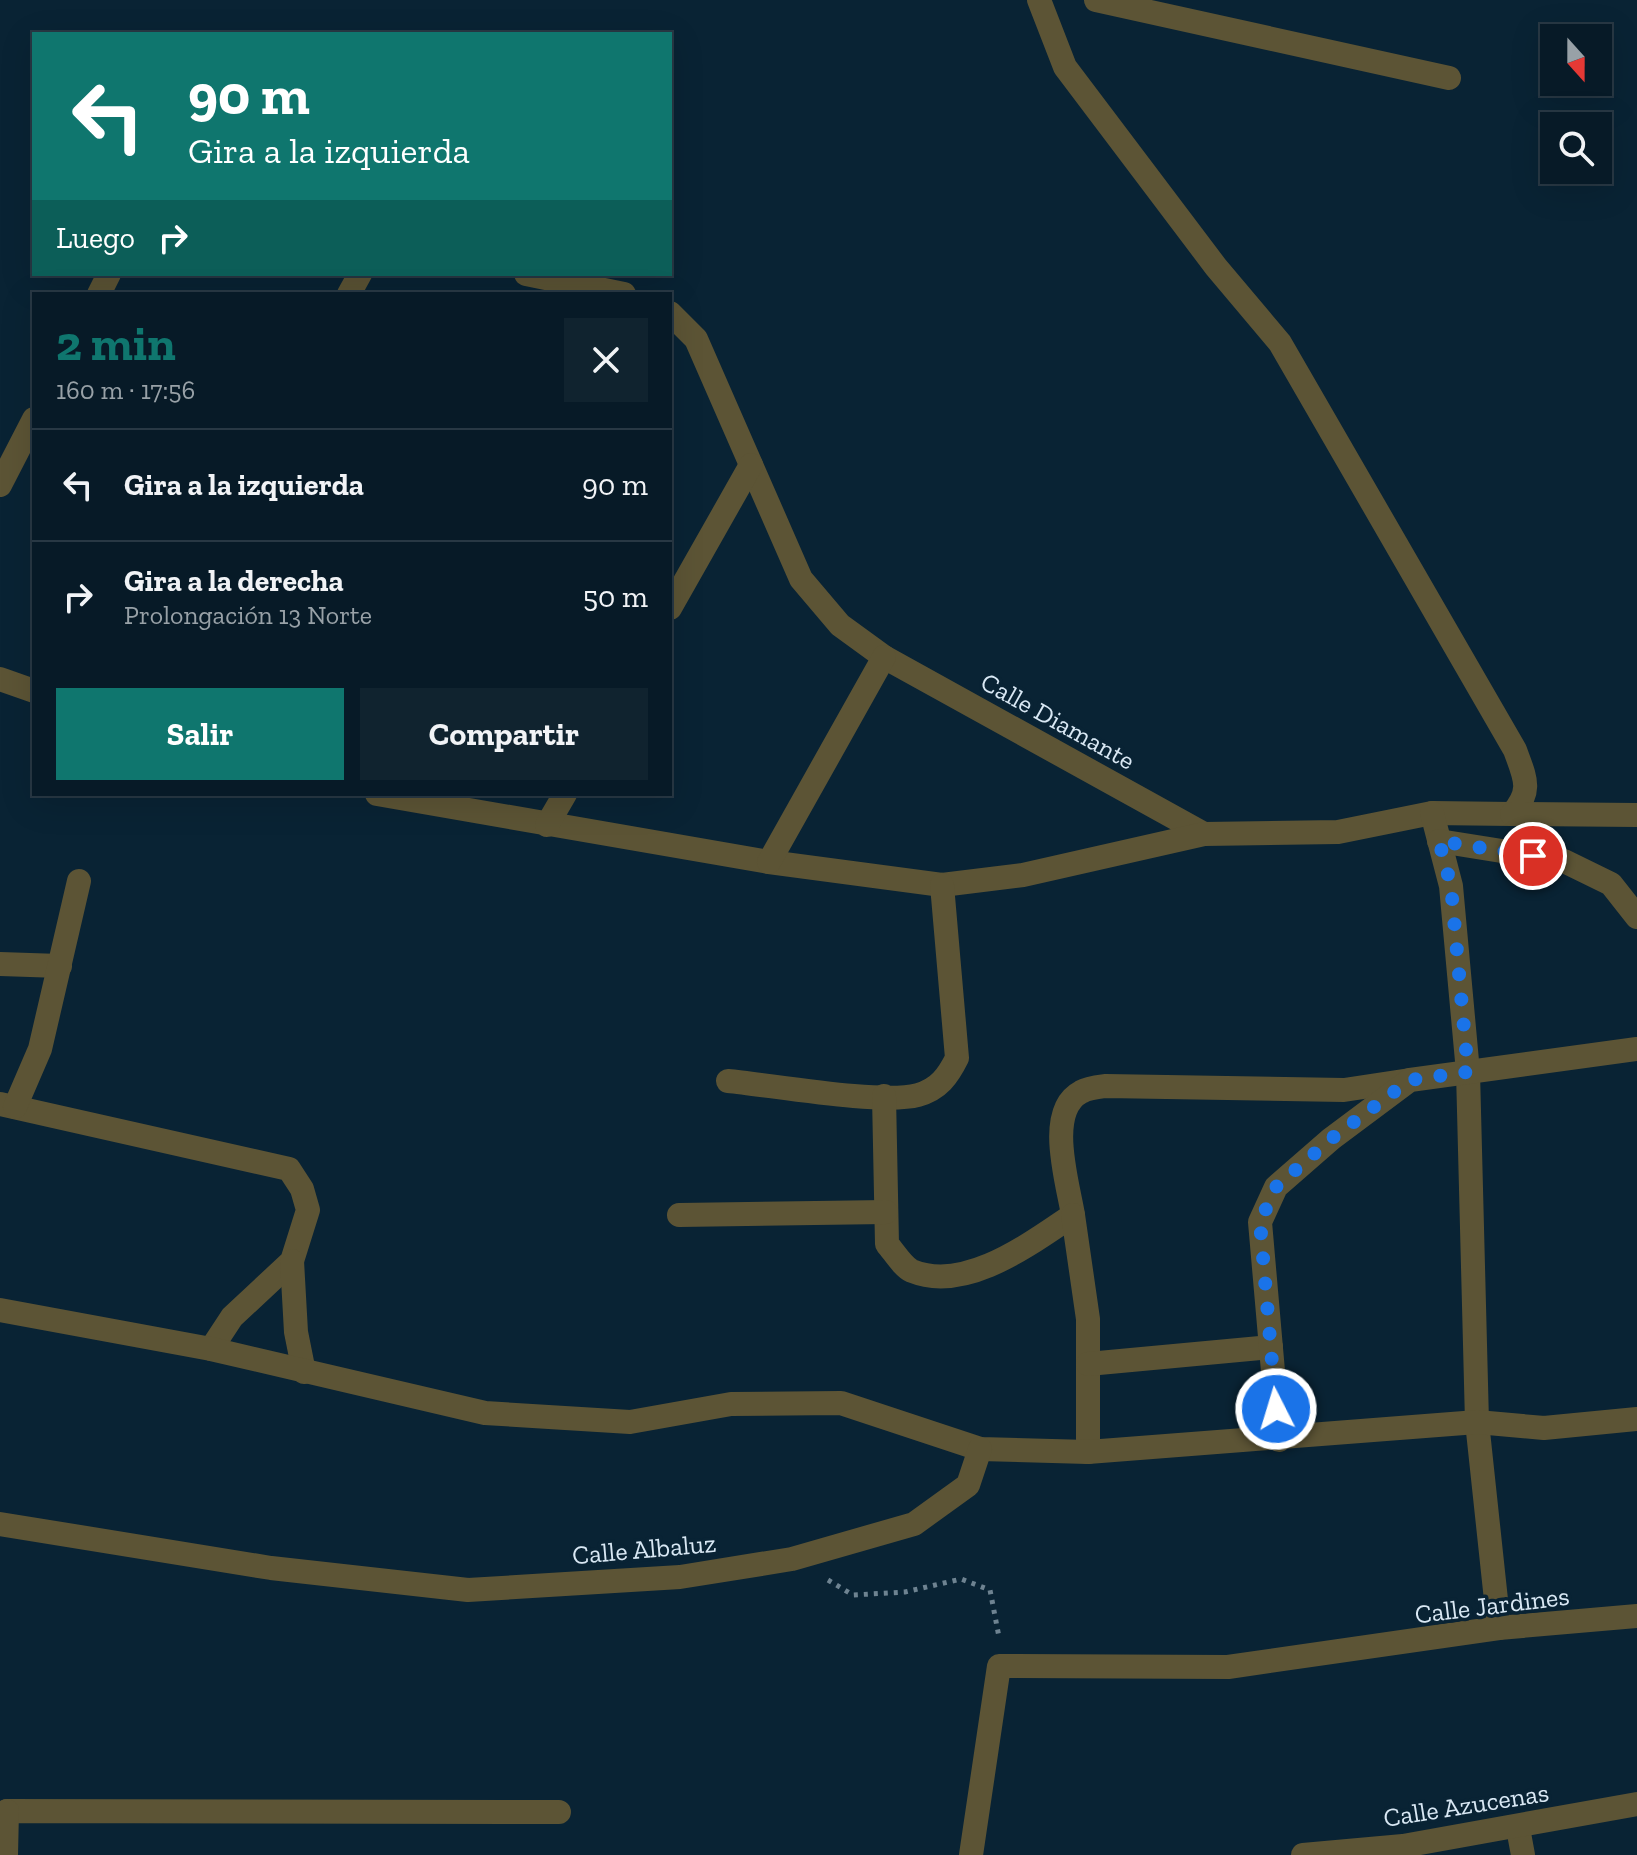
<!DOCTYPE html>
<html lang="es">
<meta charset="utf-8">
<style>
:root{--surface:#071a27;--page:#10232f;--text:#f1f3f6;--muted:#98a1a7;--line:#283844;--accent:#0f766e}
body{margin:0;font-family:"Zilla Slab",serif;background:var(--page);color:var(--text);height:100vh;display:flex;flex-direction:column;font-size:30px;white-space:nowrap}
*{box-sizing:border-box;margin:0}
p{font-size:26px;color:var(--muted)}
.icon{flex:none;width:44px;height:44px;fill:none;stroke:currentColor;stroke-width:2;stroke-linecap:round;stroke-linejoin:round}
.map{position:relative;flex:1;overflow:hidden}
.sheet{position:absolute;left:32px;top:292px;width:640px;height:504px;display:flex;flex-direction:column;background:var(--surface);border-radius:0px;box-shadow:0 8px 32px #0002,0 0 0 2px var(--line)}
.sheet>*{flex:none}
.banner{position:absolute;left:32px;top:32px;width:640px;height:244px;border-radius:0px;box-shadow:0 8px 32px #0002,0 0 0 2px var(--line);background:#0f766e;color:#fff;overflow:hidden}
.needle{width:52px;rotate:159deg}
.controls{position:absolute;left:1540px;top:24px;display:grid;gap:16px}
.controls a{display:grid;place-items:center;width:72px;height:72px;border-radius:0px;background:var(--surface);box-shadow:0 8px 32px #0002,0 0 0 2px var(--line);font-size:40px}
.pin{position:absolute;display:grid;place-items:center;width:68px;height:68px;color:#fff;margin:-34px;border:4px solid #fff;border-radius:50%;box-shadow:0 2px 8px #0007}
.me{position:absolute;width:88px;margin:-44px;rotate:355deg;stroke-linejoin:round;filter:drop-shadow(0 0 6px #0008)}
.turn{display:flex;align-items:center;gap:28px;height:168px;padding:0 24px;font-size:36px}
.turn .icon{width:104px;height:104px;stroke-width:2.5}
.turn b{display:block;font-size:56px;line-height:68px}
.then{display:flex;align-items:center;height:76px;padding:0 24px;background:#0003;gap:16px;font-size:30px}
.round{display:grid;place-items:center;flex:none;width:84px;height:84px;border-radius:0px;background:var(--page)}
.overview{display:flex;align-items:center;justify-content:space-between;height:136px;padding:0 24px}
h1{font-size:48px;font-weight:700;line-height:60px;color:var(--accent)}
.button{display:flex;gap:16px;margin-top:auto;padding:16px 24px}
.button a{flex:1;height:92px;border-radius:0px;background:var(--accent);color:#fff;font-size:32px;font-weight:700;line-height:92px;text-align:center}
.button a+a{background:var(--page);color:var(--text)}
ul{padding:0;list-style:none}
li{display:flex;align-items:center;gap:24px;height:112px;padding:0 24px;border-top:2px solid var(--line)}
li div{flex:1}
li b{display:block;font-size:30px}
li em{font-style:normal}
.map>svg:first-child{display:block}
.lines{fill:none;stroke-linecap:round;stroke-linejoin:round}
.path{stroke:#6e8391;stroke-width:5;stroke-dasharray:4 6;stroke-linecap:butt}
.minor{stroke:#5c5435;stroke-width:24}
.route{stroke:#1a73e8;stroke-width:14;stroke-dasharray:0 25.2}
.labels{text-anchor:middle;stroke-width:7;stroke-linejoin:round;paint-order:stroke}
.street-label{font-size:26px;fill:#d9e8f4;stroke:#092334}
</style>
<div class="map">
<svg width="1637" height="1855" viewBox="0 0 1637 1855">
<rect width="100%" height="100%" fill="#092334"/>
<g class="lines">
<polyline class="path" points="828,1580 853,1595 905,1592 961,1579 990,1590 999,1637"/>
<g class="minor">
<polyline points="1096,0 1449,78"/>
<polyline points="526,274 624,294"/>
<polyline points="99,294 109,274"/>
<polyline points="349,294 360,274"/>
<polyline points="670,313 696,339 801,579 840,625 884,657 1204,834"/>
<polyline points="0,485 34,419"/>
<polyline points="670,608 751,465"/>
<polyline points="0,679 34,691"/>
<path d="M377,794L769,862L942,885L1023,875L1204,834L1338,832L1432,813L1512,814C1533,790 1525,778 1515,750L1280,343L1216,267L1065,67L1039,0"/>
<polyline points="1432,813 1451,886 1468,1072 1477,1422 1499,1628"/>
<polyline points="1512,814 1637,815"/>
<polyline points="547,825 565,794"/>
<polyline points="1439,841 1564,861 1611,884 1637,917"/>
<polyline points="769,862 884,657"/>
<polyline points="0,964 60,966"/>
<path d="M728,1081C771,1085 881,1105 918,1095C939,1089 948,1076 957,1058L942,885"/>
<path d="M884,1096L887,1244C894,1252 903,1267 912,1271C966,1293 1031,1243 1073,1215C1068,1183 1045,1111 1081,1092C1088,1088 1098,1087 1106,1086L1344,1090L1410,1080"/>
<polyline points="0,1104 289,1169 302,1189 308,1210 292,1261 232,1317 211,1349"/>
<polyline points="15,1107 40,1049 79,881"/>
<polyline points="679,1215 886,1212"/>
<polyline points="1073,1215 1088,1319 1088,1452"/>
<polyline points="292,1261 296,1332 304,1372"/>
<polyline points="0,1310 211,1349 485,1413 630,1422 731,1404 841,1403 980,1449 1088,1452 1477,1422 1544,1428 1637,1419"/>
<polyline points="1088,1364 1271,1347"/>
<polyline points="1279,1440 1260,1222 1276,1187 1331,1139 1410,1080 1637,1049"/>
<polyline points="0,1524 271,1568 468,1590 680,1577 792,1559 914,1524 968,1485 980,1449"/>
<polyline points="0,1814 7,1811 559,1812"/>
<polyline points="1518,1828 1523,1855"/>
<polyline points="6,1855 7,1811"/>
<polyline points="971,1855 999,1666 1228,1667 1499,1628 1637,1616"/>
<polyline points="1303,1855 1403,1846 1637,1804"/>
</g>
</g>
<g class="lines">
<polyline class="route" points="1276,1409 1260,1222 1276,1187 1331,1139 1410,1080 1468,1072 1451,886 1439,841 1533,856"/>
</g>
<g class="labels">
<g class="street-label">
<text transform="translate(1058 721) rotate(29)" y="9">Calle Diamante</text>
<text transform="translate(644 1549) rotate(-5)" y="9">Calle Albaluz</text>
<text transform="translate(1492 1605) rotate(-7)" y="9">Calle Jardines</text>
<text transform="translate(1466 1805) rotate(-9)" y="9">Calle Azucenas</text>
</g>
</g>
</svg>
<div class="controls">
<a><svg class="needle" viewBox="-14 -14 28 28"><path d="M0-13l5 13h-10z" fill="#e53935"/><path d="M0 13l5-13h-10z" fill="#98a1a7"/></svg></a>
<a><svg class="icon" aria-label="search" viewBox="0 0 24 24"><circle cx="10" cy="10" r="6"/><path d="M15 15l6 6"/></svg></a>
</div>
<div class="pin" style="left:1533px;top:856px;background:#d93025"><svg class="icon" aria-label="arrive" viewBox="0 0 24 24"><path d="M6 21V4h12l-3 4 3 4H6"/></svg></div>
<svg class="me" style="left:1276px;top:1409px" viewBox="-20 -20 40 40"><circle r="17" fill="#1a73e8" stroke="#fff" stroke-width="3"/><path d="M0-11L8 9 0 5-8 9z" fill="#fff"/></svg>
<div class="banner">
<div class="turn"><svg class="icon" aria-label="left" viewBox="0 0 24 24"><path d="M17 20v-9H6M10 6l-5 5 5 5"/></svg><div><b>90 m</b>Gira a la izquierda</div></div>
<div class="then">Luego<svg class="icon" aria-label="right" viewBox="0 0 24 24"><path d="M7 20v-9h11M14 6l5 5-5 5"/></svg></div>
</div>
<section class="sheet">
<div class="overview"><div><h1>2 min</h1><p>160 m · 17:56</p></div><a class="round"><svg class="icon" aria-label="close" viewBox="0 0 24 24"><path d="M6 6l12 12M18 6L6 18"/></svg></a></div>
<ul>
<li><svg class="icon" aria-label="left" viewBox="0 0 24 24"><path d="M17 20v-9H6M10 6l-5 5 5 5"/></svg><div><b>Gira a la izquierda</b></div><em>90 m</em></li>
<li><svg class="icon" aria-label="right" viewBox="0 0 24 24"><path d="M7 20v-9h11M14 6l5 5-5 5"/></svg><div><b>Gira a la derecha</b><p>Prolongación 13 Norte</p></div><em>50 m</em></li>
</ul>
<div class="button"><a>Salir</a><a>Compartir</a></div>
</section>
</div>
